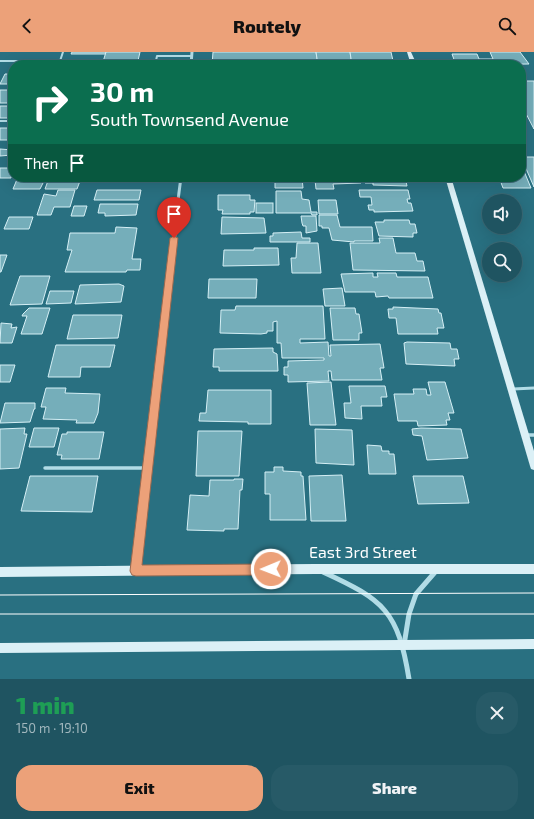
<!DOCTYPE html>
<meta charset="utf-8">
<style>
:root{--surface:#1f5461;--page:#275a67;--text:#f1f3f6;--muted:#a1b7bd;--line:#3c6a76;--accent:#eca179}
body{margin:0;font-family:"Exo 2",sans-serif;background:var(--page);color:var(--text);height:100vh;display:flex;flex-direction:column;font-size:15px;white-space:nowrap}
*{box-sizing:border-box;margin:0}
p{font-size:13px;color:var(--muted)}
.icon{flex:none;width:22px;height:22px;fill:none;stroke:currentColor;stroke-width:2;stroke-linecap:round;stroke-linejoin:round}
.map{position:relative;height:627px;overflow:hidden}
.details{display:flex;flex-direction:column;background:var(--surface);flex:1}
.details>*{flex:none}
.hud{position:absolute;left:8px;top:8px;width:518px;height:122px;border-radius:16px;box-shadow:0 4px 16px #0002,0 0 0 1px var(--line);background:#0b6e4f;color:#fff;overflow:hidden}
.buttons{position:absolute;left:482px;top:142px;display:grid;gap:8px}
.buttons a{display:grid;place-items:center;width:40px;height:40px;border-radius:50%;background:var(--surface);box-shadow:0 4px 16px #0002,0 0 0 1px var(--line);font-size:20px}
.pin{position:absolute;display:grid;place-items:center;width:34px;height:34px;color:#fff;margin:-41px -17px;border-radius:50% 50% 50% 0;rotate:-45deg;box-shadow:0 0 4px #0007}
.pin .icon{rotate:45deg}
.me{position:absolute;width:44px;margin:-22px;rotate:269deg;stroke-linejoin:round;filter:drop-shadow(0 0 3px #0008)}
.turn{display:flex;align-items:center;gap:14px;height:84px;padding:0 16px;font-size:18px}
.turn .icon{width:52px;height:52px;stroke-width:2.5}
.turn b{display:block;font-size:28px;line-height:34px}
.then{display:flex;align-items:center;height:38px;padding:0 16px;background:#0003;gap:8px;font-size:15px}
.round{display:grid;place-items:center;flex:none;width:42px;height:42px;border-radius:16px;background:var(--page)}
.head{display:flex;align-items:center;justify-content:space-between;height:68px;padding:0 16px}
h1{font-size:24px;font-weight:800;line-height:30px;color:#1e9e55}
.cta{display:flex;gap:8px;margin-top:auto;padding:8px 16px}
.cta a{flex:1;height:46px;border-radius:16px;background:var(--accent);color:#111;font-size:16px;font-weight:800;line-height:46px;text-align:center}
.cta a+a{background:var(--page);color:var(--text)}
header{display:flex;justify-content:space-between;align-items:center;height:52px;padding:0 16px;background:var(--accent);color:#111;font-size:18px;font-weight:800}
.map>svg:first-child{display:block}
.building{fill:#75aeba;stroke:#d5eff5}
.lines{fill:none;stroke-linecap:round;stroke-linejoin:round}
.lane-far2{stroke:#b2dce6;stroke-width:2}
.lane-far1{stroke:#b2dce6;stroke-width:3}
.lane{stroke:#b2dce6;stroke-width:3.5}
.street-far2{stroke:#b2dce6;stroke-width:3}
.street-far1{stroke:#b2dce6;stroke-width:3.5}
.street{stroke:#b2dce6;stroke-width:5}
.secondary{fill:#dbf0f6;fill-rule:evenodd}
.tram{stroke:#fff;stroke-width:1}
.route{fill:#eca179;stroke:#99694f}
.labels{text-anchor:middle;stroke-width:4;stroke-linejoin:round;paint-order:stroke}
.near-street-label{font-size:16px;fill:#fff;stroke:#297081}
</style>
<header><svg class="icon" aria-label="back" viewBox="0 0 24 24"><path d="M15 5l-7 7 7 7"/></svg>Routely<svg class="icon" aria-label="search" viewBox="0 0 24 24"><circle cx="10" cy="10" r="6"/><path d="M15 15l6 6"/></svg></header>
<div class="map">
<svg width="534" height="627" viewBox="0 0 534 627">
<rect width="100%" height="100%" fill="#297081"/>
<g class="building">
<polygon points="72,0 106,0 106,2 71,2"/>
<polygon points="106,0 140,0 137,13 102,13"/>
<polygon points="213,0 316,0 318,13 212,13"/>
<polygon points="316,0 350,0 352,13 318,13"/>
<polygon points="350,0 391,0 394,13 352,13"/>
<polygon points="490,0 520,0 529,12 456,13 452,2 477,2 479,7 493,7"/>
<polygon points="5,22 13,22 13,32 0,32"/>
<polygon points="521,29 534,29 534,77 521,52"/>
<rect x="0" y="38" width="13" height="13"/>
<rect x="0" y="54" width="13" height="12"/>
<rect x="0" y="76" width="13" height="12"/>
<polygon points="0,97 13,98 12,103 0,104"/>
<polygon points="521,105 534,105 534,135"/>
<polygon points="521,112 531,136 503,136 499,125 521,125"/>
<polygon points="0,116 13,116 11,126 0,126"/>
<polygon points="18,125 46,125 40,137 13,137"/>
<polygon points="141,125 140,130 80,129 77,137 45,137 49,126"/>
<polygon points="222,125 267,125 267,128 222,130"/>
<polygon points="322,125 360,125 361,131 333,132 334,137 316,137 315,128 322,128"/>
<polygon points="364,125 405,125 407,134 373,133 373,131 365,131"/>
<polygon points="275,126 302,126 303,136 275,136"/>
<polygon points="58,138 75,138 70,155 54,155 51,163 37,163 44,142 56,144"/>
<polygon points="97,138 141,138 139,148 94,148"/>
<polygon points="359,138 408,138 410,147 407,147 408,151 411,151 413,159 374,160 374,158 369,158 368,153 372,153 371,145 360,145"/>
<polygon points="276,139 301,139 302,147 309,148 311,160 317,160 317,163 312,163 311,161 276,161"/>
<polygon points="218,143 250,143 250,148 255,148 254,160 250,160 250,162 222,162 223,158 218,158"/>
<polygon points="318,148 336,148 338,162 319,162"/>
<rect x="256" y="151" width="17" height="10"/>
<polygon points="100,152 138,152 136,163 105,164 105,161 98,161"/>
<polygon points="74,154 87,154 84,164 71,164"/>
<polygon points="319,163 337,163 340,175 372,175 373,189 354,189 354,190 332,188 329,176 322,176 322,174 319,174"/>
<polygon points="301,164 316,164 317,179 306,181 306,174 303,174 302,171"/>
<polygon points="9,165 33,165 29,177 4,177"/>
<polygon points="222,165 264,166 266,181 221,182"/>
<polygon points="384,168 409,168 410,172 415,172 417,181 413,181 413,185 379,184 375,170 384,170"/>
<polygon points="116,175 137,176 132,207 141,207 140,218 127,218 126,220 65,220 72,198 67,198 70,181 115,181"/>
<polygon points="301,180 302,186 310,186 310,190 270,190 270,184 273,184 273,181"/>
<polygon points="379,186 393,186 396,201 415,201 417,209 423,209 425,219 353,218 350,191 380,191"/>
<polygon points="297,191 318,191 321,221 292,221 291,206 296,206"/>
<polygon points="254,196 278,196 279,213 223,214 224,198 254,198"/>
<polygon points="0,203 7,203 1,220 0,220"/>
<polygon points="373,221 373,225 378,225 377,221 396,221 397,225 428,225 433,246 389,246 388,244 376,245 375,240 345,240 341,222"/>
<polygon points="20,224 50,224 42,252 10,253"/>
<polygon points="209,227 257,227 256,246 208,246"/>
<polygon points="119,232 124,234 121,250 75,252 80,233"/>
<polygon points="342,236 345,254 325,254 323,237"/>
<polygon points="50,239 74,239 71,251 46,252"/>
<polygon points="236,254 323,254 325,287 300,287 300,291 328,290 329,304 331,304 330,293 380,292 384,316 380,316 382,328 332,328 331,319 328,319 329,329 288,330 288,323 284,323 284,315 288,315 288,309 324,308 324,306 282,306 281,291 277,291 277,269 273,270 273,279 267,279 267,281 261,282 220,281 221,258 235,258"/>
<polygon points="393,255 438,257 439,261 441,261 444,276 437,276 438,282 398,282 396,266 389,266 388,257 393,257"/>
<polygon points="29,256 50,256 42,282 21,282 27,264 22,264 23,262"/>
<polygon points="330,256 355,256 356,262 359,262 362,281 359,281 359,288 333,288"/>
<polygon points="73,263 122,263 118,286 67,287"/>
<polygon points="1,271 12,272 11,276 17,275 12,291 0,291"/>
<polygon points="407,290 450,291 451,297 457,297 459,307 454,307 455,314 406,312 404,291"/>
<polygon points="56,293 115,293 110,315 81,315 80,325 48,325"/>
<polygon points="273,296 273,300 277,302 278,319 219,319 219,315 213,315 214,297"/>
<polygon points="0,313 15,313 10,330 0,330"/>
<polygon points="331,330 336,373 310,373 307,331"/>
<polygon points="428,330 445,330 454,361 448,361 450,368 446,368 447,373 418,374 417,369 398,369 394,342 414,342 413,337 426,337 427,343 431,343"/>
<polygon points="349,334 385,334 387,345 381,345 382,354 361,354 362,367 345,366 344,351 351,351"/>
<polygon points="46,336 66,336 65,341 100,342 98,361 94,371 76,371 77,368 43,367 46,355 41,355"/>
<polygon points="208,338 271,338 271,372 248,372 248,370 199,369 200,361 206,361"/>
<polygon points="5,351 35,351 35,357 34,357 30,370 0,371"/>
<polygon points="25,376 24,382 27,382 19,416 0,417 0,377"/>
<polygon points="34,376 59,376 54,395 29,395"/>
<polygon points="421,376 461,377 468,406 427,408 422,384 413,383 412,377"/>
<polygon points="315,377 352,378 354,413 316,411"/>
<polygon points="198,379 242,379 239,424 196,424"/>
<polygon points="67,380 104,380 99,407 61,407 62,403 57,403 62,382 67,382"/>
<polygon points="367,393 381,394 382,399 389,399 389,402 394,402 396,422 369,422"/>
<polygon points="274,415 283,415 283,419 301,420 301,424 303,424 306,468 270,468 270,442 265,442 265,420 274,420"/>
<polygon points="342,423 346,469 311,469 309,424"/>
<polygon points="30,424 98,424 92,460 21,459"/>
<polygon points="413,424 463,424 469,451 418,452"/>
<polygon points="234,427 243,427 242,438 240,438 238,477 224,477 224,479 187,478 190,443 209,444 210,428 234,428"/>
</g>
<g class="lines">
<g class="lane-far2">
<polyline points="0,9 80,9 83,13"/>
<polyline points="60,9 63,0"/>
<polyline points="155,13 157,4 191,4"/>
<polyline points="0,69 13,69"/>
</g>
<polyline class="lane-far1" points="513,337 534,336"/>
<g class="lane">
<polyline points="527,383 534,383"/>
<polyline points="45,416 148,416"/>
</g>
<g class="street-far2">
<polyline points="191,13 192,0"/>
<polyline points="177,156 181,125"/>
</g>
<polyline class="street-far1" points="154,360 178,155"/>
<g class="street">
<polyline points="136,518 154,359"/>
<path d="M323,520C384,548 398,559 409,627"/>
<polyline points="404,593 409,562 416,542 436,519"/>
</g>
<g class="secondary">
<polygon points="407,0 411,0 417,13 411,13"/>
<polygon points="445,125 451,125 534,399 534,418 531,417 530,414"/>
<polygon points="315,512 534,512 534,522 315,522 0,525 0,515"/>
<polygon points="534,587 534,597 0,601 0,591"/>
</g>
<g class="tram">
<polyline points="0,543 534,541"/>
<polyline points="0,562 534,562"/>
</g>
</g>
<polygon class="route" points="174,184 178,186 142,513 271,512 275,513 277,517 275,521 271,523 136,524 132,523 130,519 170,186"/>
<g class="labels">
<g class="near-street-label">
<text x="363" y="506">East 3rd Street</text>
</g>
</g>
</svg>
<div class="buttons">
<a><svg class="icon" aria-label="sound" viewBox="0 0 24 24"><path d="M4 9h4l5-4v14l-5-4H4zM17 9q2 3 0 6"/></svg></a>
<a><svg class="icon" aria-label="search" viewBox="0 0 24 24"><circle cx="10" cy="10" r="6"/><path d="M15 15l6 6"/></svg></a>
</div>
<div class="pin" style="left:174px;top:186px;background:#d93025"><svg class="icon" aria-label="arrive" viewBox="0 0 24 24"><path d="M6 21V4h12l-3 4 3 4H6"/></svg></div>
<svg class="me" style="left:271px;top:517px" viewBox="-20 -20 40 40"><circle r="17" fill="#eca179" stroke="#fff" stroke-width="3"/><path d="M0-11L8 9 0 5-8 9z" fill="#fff"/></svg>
<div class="hud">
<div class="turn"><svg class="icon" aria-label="right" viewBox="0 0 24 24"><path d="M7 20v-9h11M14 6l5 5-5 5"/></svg><div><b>30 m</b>South Townsend Avenue</div></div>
<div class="then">Then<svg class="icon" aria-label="arrive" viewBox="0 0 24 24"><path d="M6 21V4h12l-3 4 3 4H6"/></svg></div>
</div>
</div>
<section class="details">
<div class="head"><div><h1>1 min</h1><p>150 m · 19:10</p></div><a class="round"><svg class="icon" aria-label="close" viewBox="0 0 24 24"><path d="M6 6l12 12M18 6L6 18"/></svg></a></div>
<div class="cta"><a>Exit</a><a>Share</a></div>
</section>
